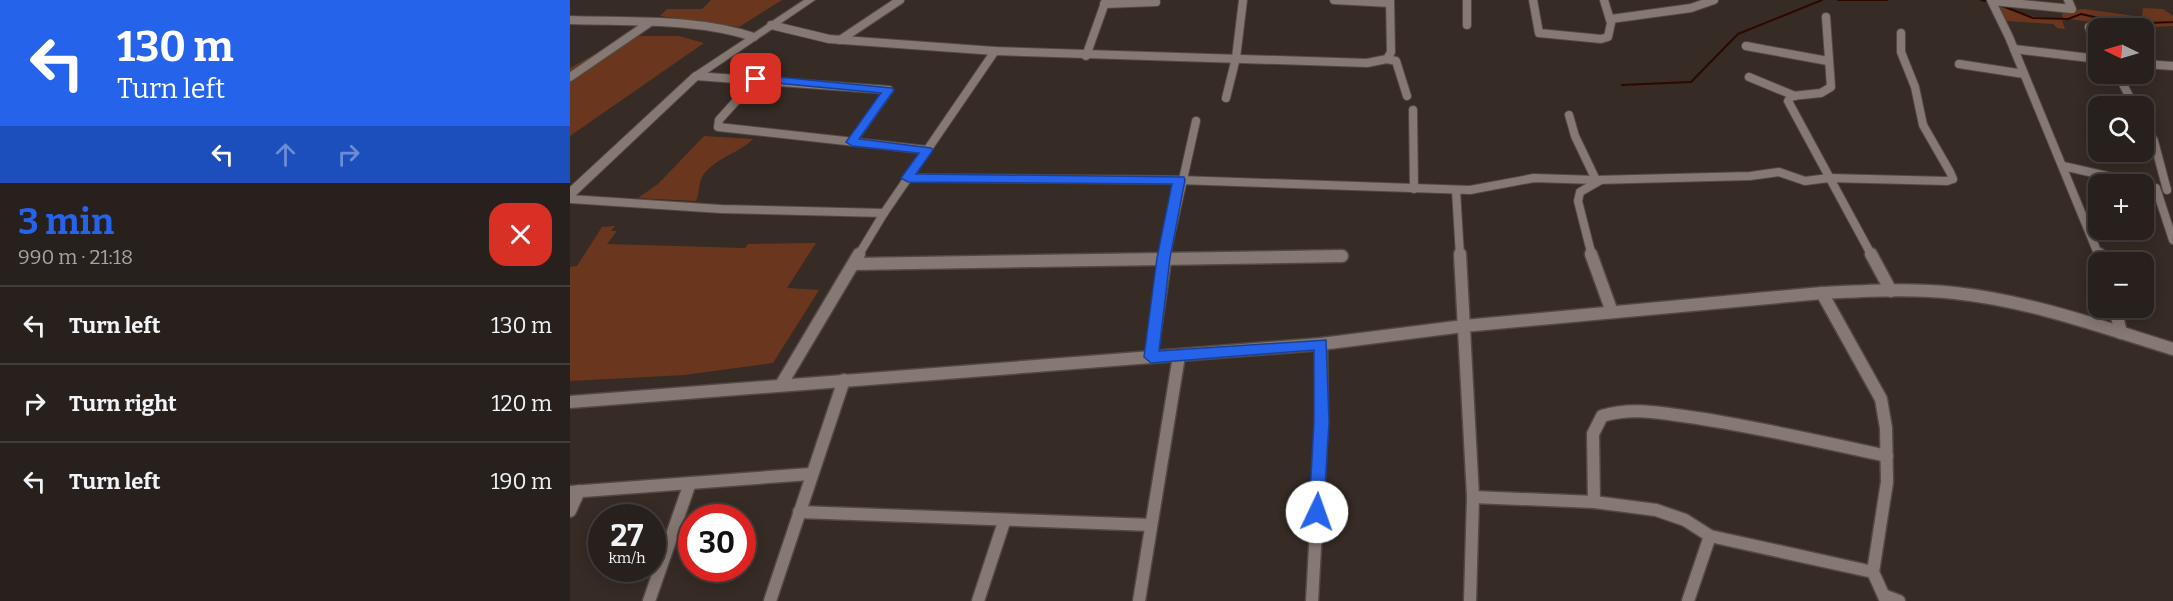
<!DOCTYPE html>
<meta charset="utf-8">
<style>
:root{--surface:#28201c;--page:#302825;--text:#f1f3f6;--muted:#a5a3a3;--line:#443e3b;--accent:#2563eb}
body{margin:0;font-family:Bitter,serif;background:var(--page);color:var(--text);height:100vh;display:flex;flex-direction:column;font-size:22px;white-space:nowrap}
*{box-sizing:border-box;margin:0}
p{font-size:20px;color:var(--muted)}
.icon{flex:none;width:33px;height:33px;fill:none;stroke:currentColor;stroke-width:2;stroke-linecap:round;stroke-linejoin:round}
.map{position:relative;flex:1;overflow:hidden}
.drawer{display:flex;flex-direction:column;background:var(--surface);width:570px}
.drawer>*{flex:none}
.banner{background:#2563eb;color:#fff;overflow:hidden}
.needle{width:39px;rotate:275deg}
.controls{position:absolute;left:1518px;top:18px;display:grid;gap:12px}
.controls a{display:grid;place-items:center;width:66px;height:66px;border-radius:12px;background:var(--surface);box-shadow:0 3px 15px #0003,0 0 0 2px var(--line);font-size:30px}
.speed{position:absolute;left:18px;top:504px;display:flex;gap:12px;font-size:30px;font-weight:700;text-align:center}
.speed>*{display:grid;place-content:center;width:78px;height:78px;border-radius:50%;background:var(--surface);box-shadow:0 3px 15px #0003,0 0 0 2px var(--line);line-height:1}
.speed small{font-size:15px;font-weight:400}
.speed .limit{border:9px solid #d22;background:#fff;color:#111}
.pin{position:absolute;display:grid;place-items:center;width:51px;height:51px;color:#fff;margin:-26px;border-radius:12px;box-shadow:0 3px 9px #0006}
.me{position:absolute;width:66px;margin:-33px;rotate:3deg;stroke-linejoin:round;filter:drop-shadow(0 0 4px #0008)}
.turn{display:flex;align-items:center;gap:21px;height:126px;padding:0 18px;font-size:27px}
.turn .icon{width:78px;height:78px;stroke-width:2.5}
.turn b{display:block;font-size:42px;line-height:51px}
.lanes{display:flex;align-items:center;height:57px;padding:0 18px;background:#0003;justify-content:center;gap:30px;direction:ltr}
.lanes .off{opacity:.35}
.round{display:grid;place-items:center;flex:none;width:63px;height:63px;border-radius:18px;background:var(--page)}
.overview{display:flex;align-items:center;justify-content:space-between;height:102px;padding:0 18px}
h1{font-size:36px;font-weight:700;line-height:45px;color:var(--accent)}
ul{padding:0;list-style:none}
li{display:flex;align-items:center;gap:18px;height:78px;padding:0 18px;border-top:2px solid var(--line)}
li div{flex:1}
li b{display:block;font-size:22px}
li em{font-style:normal}
main{display:flex;flex:1;min-height:0}
.map>svg:first-child{display:block}
.green{fill:#6a371e}
.lines{fill:none;stroke-linecap:round;stroke-linejoin:round}
.stream{stroke:#2b0900;stroke-width:2}
.minor-far1-casing{stroke:#524944;stroke-width:10}
.minor-casing{stroke:#524944;stroke-width:15}
.tertiary-casing{stroke:#524944;stroke-width:2}
.minor-far1{stroke:#867872;stroke-width:8}
.minor{stroke:#867872;stroke-width:12}
.tertiary{fill:#867872;fill-rule:evenodd}
.route{fill:#2563eb;stroke:#184099;stroke-width:1.5}
</style>
<main>
<section class="drawer">
<div class="banner">
<div class="turn"><svg class="icon" aria-label="left" viewBox="0 0 24 24"><path d="M17 20v-9H6M10 6l-5 5 5 5"/></svg><div><b>130 m</b>Turn left</div></div>
<div class="lanes"><svg class="icon" aria-label="left" viewBox="0 0 24 24"><path d="M17 20v-9H6M10 6l-5 5 5 5"/></svg><svg class="icon off" aria-label="ahead" viewBox="0 0 24 24"><path d="M12 20V5M6 11l6-6 6 6"/></svg><svg class="icon off" aria-label="right" viewBox="0 0 24 24"><path d="M7 20v-9h11M14 6l5 5-5 5"/></svg></div>
</div>
<div class="overview"><div><h1>3 min</h1><p>990 m · 21:18</p></div><a class="round" style="background:#d93025;color:#fff"><svg class="icon" aria-label="close" viewBox="0 0 24 24"><path d="M6 6l12 12M18 6L6 18"/></svg></a></div>
<ul>
<li><svg class="icon" aria-label="left" viewBox="0 0 24 24"><path d="M17 20v-9H6M10 6l-5 5 5 5"/></svg><div><b>Turn left</b></div><em>130 m</em></li>
<li><svg class="icon" aria-label="right" viewBox="0 0 24 24"><path d="M7 20v-9h11M14 6l5 5-5 5"/></svg><div><b>Turn right</b></div><em>120 m</em></li>
<li><svg class="icon" aria-label="left" viewBox="0 0 24 24"><path d="M17 20v-9H6M10 6l-5 5 5 5"/></svg><div><b>Turn left</b></div><em>190 m</em></li>
</ul>
</section>
<div class="map">
<svg width="1603" height="601" viewBox="0 0 1603 601">
<rect width="100%" height="100%" fill="#362b25"/>
<g class="green">
<polygon points="141,0 212,0 169,27 90,16 97,9 132,9"/>
<polygon points="1428,6 1466,17 1493,19 1491,11 1514,9 1572,17 1573,8 1593,9 1603,16 1603,26 1583,27 1584,31 1500,19 1492,21 1495,29 1487,28 1483,24 1436,21"/>
<polygon points="57,36 109,36 134,43 0,136 0,68"/>
<path d="M134,136L183,139C168,154 144,158 132,177C128,185 130,193 126,201L68,198L88,184Z"/>
<polygon points="45,226 41,231 47,231 37,244 175,248 178,244 246,243 217,288 249,290 203,363 114,375 0,381 0,267 7,266 32,227"/>
</g>
<g class="lines">
<g class="stream">
<polyline points="1268,0 1317,0"/>
<polyline points="1411,0 1421,2"/>
<polyline points="1430,5 1463,18 1498,19 1511,14 1555,24 1603,22"/>
<polyline points="1052,85 1121,82 1168,34 1252,0"/>
</g>
<g class="minor-far1-casing">
<g id="minor-far1">
<polyline points="764,0 820,3"/>
<polyline points="897,0 897,25"/>
<polyline points="963,0 969,33 1031,39 1038,37 1041,23 1034,0"/>
<polyline points="1421,0 1439,37 1529,256"/>
<polyline points="1422,1 1502,9 1498,0"/>
<polyline points="534,4 586,2"/>
<polyline points="1256,17 1261,87 1251,93 1222,96 1218,101 1302,256"/>
<polyline points="1041,19 1121,8 1144,0"/>
<path d="M0,20C62,22 125,18 184,37"/>
<polyline points="201,25 259,39 425,51 797,63 817,59 821,52 820,0"/>
<polyline points="1519,27 1528,55"/>
<polyline points="270,40 330,0"/>
<polyline points="1574,43 1583,64"/>
<polyline points="1176,46 1258,61"/>
<polyline points="1444,49 1528,59"/>
<polyline points="516,56 536,0"/>
<polyline points="817,59 826,61 837,96"/>
<polyline points="1389,64 1454,74"/>
<polyline points="1574,64 1603,66"/>
<polyline points="1548,74 1564,106"/>
<polyline points="126,76 319,90 282,142"/>
<polyline points="0,77 79,23"/>
<polyline points="1179,77 1225,96"/>
<polyline points="186,79 149,120 148,127 357,150"/>
<polyline points="656,98 666,58 673,0"/>
<polyline points="843,110 844,189"/>
<polyline points="999,115 1005,136 1026,180"/>
<polyline points="1574,123 1584,141 1597,190"/>
<polyline points="1493,166 1572,184"/>
<polyline points="338,178 609,180 900,190 964,178 1026,180 1180,176 1209,172 1235,181 1259,178 1377,181 1383,179 1380,172 1353,125 1345,87 1331,52 1331,33"/>
<polyline points="1586,188 1603,240"/>
<polyline points="886,190 890,256"/>
<polyline points="0,199 151,209 314,213"/>
<polyline points="288,256 314,213 425,51"/>
<polyline points="596,256 626,121"/>
<polyline points="1022,256 1008,201 1010,192 1031,180"/>
</g>
</g>
<g class="minor-casing">
<g id="minor">
<polyline points="890,254 903,497 900,601"/>
<polyline points="1021,254 1042,312"/>
<polyline points="1301,254 1321,291"/>
<polyline points="1529,254 1532,262"/>
<polyline points="285,264 772,256"/>
<polyline points="1252,293 1311,399 1316,428 1317,482 1303,572 1316,601"/>
<polyline points="1545,308 1551,333"/>
<polyline points="581,357 596,254"/>
<polyline points="211,385 289,254"/>
<path d="M0,402L751,344L894,326L1252,293C1296,291 1341,288 1385,293C1460,301 1532,327 1603,349"/>
<polyline points="0,492 240,474"/>
<polyline points="903,497 1024,502 1086,510 1115,520 1140,536 1303,572"/>
<path d="M1024,502L1023,434L1032,416C1064,406 1095,414 1127,418C1191,428 1254,442 1317,456"/>
<polyline points="0,511 9,491"/>
<polyline points="229,512 581,525"/>
<polyline points="1316,596 1329,601"/>
<polyline points="79,601 120,483"/>
<polyline points="200,601 274,380"/>
<polyline points="408,601 434,522"/>
<polyline points="569,601 609,356"/>
<polyline points="742,601 752,422 751,344"/>
<polyline points="1118,601 1140,536"/>
</g>
</g>
<g class="tertiary-casing">
<polygon id="tertiary" points="234,0 245,0 130,78 4,197 0,198 0,187 122,74"/>
</g>
<use href="#minor-far1" class="minor-far1"/>
<use href="#minor" class="minor"/>
<use href="#tertiary" class="tertiary"/>
</g>
<polygon class="route" points="186,75 322,88 324,90 289,139 361,148 363,150 346,174 614,177 615,180 600,258 589,351 756,340 759,422 753,517 747,519 741,517 739,512 744,422 744,350 581,363 574,357 587,258 602,184 338,182 331,178 349,153 282,146 276,142 311,93 183,81 181,79"/>
</svg>
<div class="controls">
<a><svg class="needle" viewBox="-14 -14 28 28"><path d="M0-13l5 13h-10z" fill="#e53935"/><path d="M0 13l5-13h-10z" fill="#a5a3a3"/></svg></a>
<a><svg class="icon" aria-label="search" viewBox="0 0 24 24"><circle cx="10" cy="10" r="6"/><path d="M15 15l6 6"/></svg></a>
<a>+</a>
<a>−</a>
</div>
<div class="speed"><div>27<small>km/h</small></div><div class="limit">30</div></div>
<div class="pin" style="left:186px;top:79px;background:#d93025"><svg class="icon" aria-label="arrive" viewBox="0 0 24 24"><path d="M6 21V4h12l-3 4 3 4H6"/></svg></div>
<svg class="me" style="left:747px;top:512px" viewBox="-20 -20 40 40"><circle r="19" fill="#fff"/><path d="M0-13L10 11 0 6-10 11z" fill="#2563eb"/></svg>
</div>
</main>
